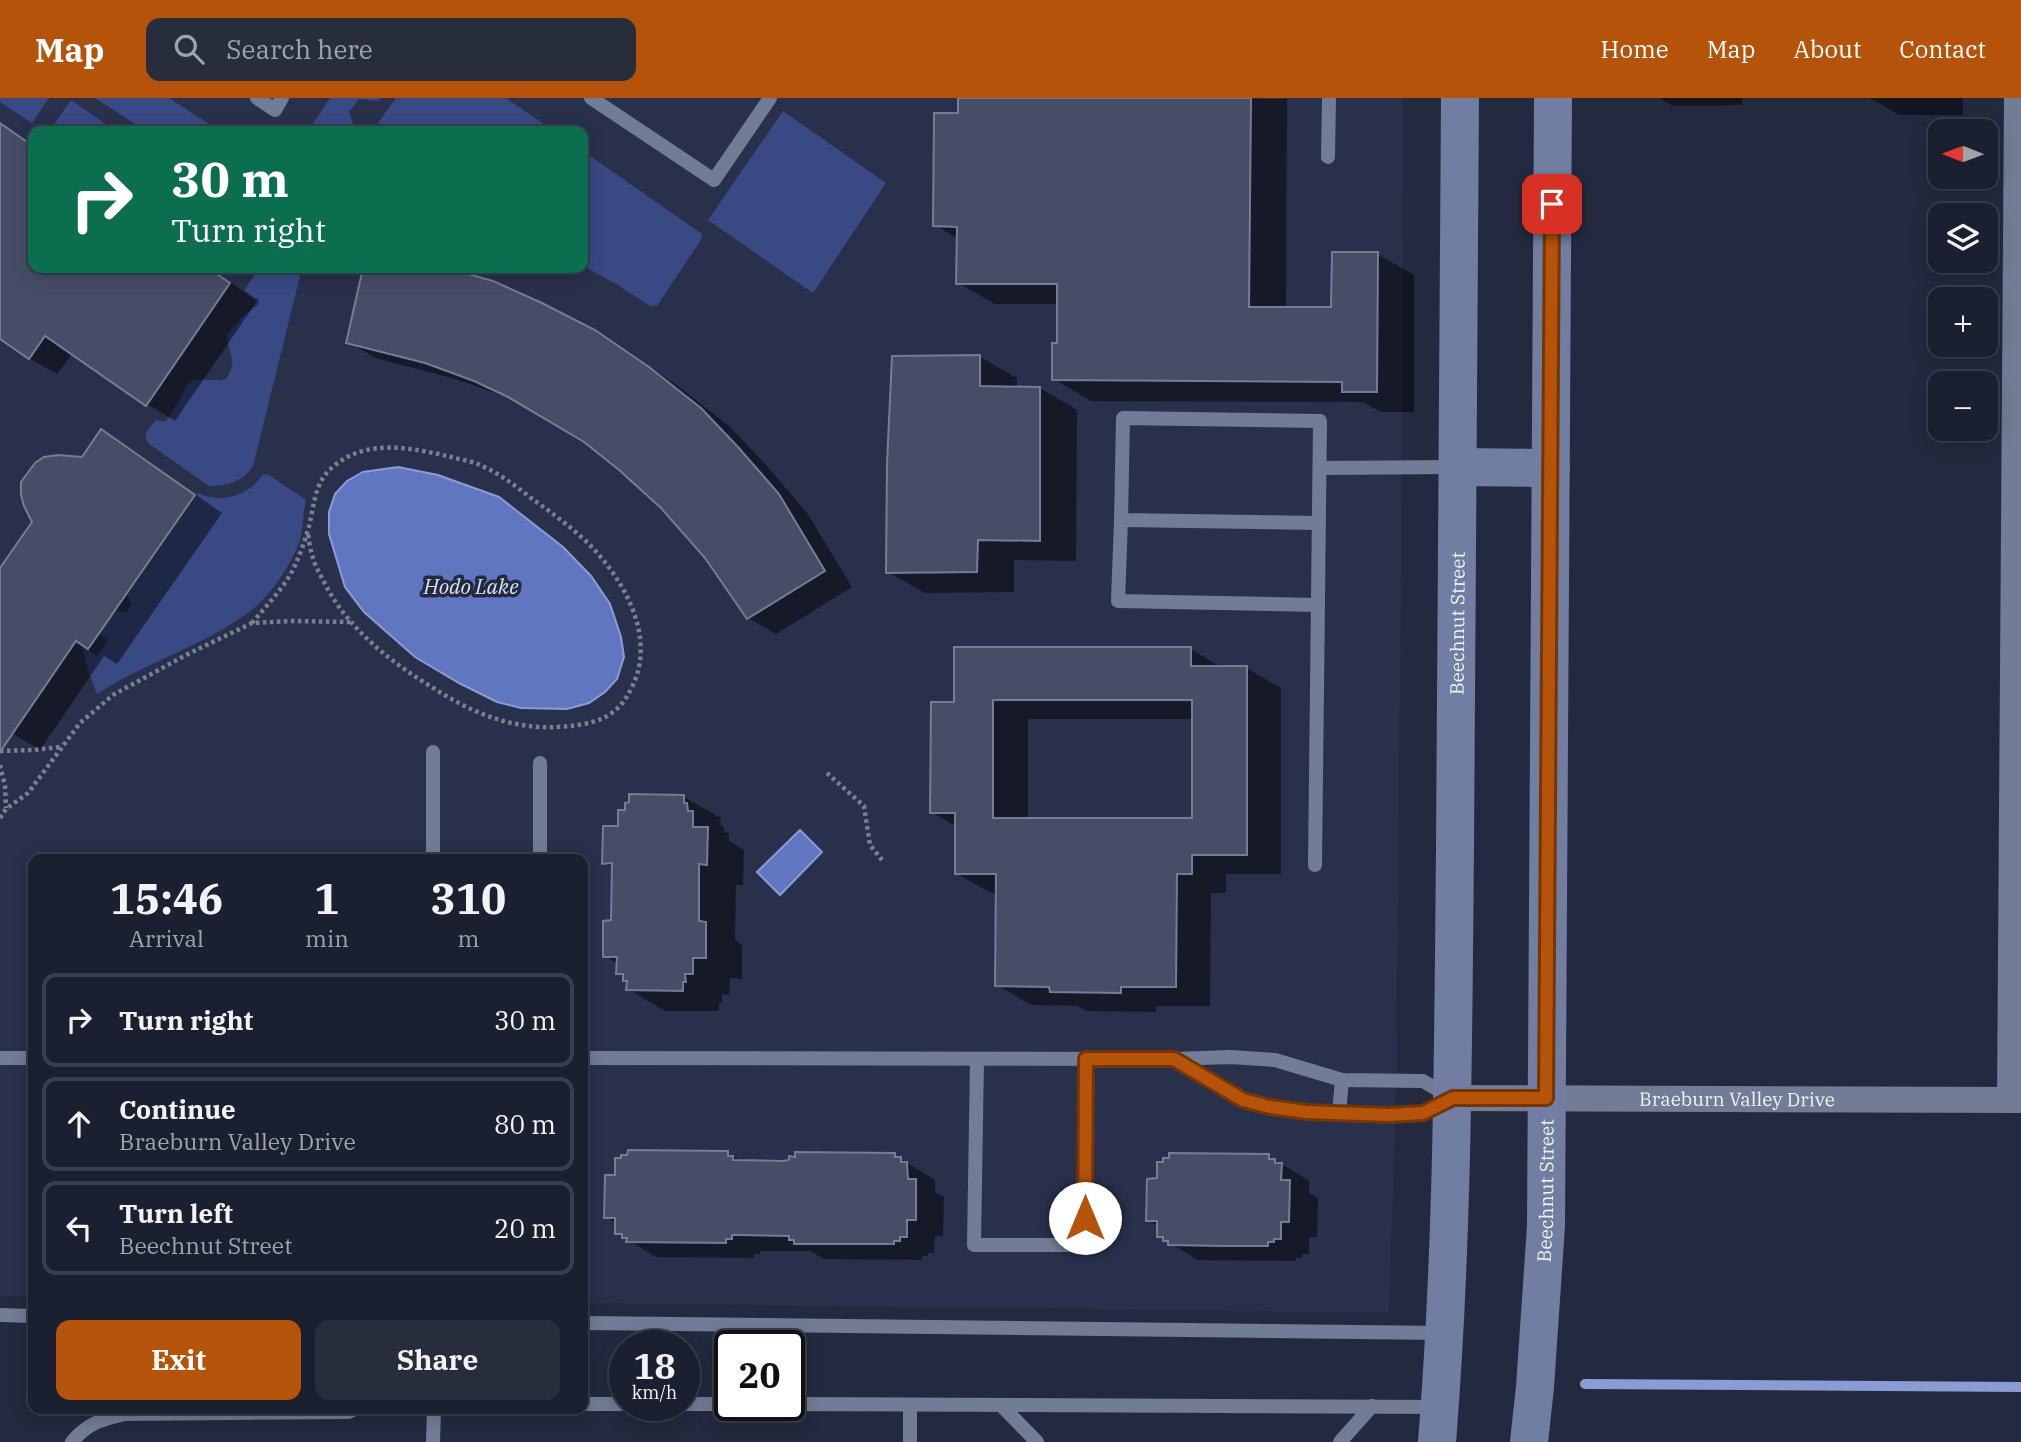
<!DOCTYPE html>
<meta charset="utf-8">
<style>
:root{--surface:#1a202f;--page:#272d3b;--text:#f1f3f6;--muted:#9fa3aa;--line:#383e4b;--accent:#b45309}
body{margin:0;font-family:"IBM Plex Serif",serif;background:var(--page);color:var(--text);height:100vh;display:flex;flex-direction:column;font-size:26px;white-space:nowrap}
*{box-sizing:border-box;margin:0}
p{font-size:23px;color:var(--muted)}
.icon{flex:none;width:38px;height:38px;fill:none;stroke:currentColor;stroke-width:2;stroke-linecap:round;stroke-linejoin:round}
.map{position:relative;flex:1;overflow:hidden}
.details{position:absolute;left:28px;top:756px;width:560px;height:560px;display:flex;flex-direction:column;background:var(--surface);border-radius:14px;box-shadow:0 4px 18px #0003,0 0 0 2px var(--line)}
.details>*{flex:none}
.top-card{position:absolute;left:28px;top:28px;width:560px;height:147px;border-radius:14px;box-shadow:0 4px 18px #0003,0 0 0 2px var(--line);background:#0b6e4f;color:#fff;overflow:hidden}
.needle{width:46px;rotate:271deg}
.fabs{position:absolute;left:1928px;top:21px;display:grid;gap:14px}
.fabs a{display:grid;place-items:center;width:70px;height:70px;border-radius:14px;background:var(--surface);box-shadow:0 4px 18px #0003,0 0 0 2px var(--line);font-size:35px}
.speed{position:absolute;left:609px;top:1232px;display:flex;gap:14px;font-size:35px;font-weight:700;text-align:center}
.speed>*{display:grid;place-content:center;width:91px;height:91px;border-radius:50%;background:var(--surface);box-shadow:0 4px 18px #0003,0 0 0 2px var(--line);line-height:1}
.speed small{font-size:18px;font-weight:400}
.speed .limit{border:4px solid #111;border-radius:10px;background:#fff;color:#111}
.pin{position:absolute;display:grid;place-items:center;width:60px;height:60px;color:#fff;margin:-30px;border-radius:14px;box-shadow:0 4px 10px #0006}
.me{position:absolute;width:77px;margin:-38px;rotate:0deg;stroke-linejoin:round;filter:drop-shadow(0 0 5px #0008)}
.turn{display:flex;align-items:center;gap:24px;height:147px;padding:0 28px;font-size:32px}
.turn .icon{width:91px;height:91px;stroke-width:2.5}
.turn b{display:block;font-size:49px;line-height:60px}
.eta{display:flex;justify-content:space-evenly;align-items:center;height:119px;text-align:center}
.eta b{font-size:42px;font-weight:800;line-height:49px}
.primary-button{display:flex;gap:14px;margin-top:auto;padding:14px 28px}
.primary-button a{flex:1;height:80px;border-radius:14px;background:var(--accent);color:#fff;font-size:28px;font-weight:800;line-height:80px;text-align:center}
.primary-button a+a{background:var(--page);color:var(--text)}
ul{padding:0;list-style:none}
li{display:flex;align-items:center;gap:21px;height:94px;margin:0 14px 10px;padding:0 14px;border:4px solid var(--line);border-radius:14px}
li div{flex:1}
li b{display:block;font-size:26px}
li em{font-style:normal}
header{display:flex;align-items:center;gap:42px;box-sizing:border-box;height:98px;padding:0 35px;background:var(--accent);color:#fff}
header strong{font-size:33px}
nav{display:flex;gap:38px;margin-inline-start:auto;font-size:24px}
.search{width:490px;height:63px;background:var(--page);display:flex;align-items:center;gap:18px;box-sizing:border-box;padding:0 24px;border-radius:14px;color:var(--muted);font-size:26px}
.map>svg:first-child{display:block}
.built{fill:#28304c;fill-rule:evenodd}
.green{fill:#394984}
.water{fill:#6176c1;stroke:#8b9cd3;stroke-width:2}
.shadow{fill:#0007;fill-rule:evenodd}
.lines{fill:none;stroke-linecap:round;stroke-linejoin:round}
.stream{stroke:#8b9cd3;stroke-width:10}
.building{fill:#464e66;stroke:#747d96;stroke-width:2;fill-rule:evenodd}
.path{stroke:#7a8091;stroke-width:4.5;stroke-dasharray:3.5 3.5;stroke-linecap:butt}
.service{stroke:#737c96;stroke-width:14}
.minor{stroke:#737c96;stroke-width:26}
.secondary{stroke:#717da1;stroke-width:38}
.route-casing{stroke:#753606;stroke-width:18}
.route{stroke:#b45309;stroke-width:12}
.labels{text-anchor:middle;stroke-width:7;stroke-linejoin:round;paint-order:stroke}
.street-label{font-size:19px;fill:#eef3fe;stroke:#232a3f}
.water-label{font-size:21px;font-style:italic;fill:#dbe2f7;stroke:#232a3f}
</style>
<header>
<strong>Map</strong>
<div class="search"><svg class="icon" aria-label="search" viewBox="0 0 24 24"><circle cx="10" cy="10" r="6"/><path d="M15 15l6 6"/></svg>Search here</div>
<nav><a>Home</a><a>Map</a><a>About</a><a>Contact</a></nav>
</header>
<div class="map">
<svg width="2021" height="1344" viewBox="0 0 2021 1344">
<rect width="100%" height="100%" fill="#232a3f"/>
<path class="built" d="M0,0H1403L1402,368L1396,999L1389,1215L583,1205V761H33V1198H0ZM33,33H583V170H33Z"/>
<g class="green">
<polygon points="0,0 49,0 32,25 0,4"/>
<polygon points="95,0 169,0 220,33 146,33"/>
<polygon points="330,0 381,0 378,3 359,1 349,14 356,33 308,33"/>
<polygon points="396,0 506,0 554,33 372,33"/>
<polygon points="71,2 116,33 49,33"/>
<polygon points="783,13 886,85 813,195 708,122"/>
<polygon points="583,53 702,136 701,142 657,208 650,208 618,187 583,168"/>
<path d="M260,170H302L253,368C242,384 228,388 209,388L149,346C141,336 149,331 156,322L164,324C175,317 184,287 192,283C200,280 216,284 226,281C239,262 228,257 227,237L243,218L259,206L258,200H255L244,192Z"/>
<path d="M264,376L269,377L306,402C303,415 303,433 299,445C289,471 268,501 245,517C200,549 143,566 97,596L88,572L82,548L97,558L108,542L42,497L54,480L111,520L116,513L124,514L128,512L131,506L127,497L198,395C214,403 232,401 247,392C254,388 259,381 264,376Z"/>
</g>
<g class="water">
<polygon points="398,369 438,377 499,399 563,449 591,478 610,506 621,539 624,559 617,581 605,594 589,605 567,611 521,610 497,604 459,585 415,559 364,514 345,489 329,436 329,414 335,396 347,383 363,374"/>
<polygon points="800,732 822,754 780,797 757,774"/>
</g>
<g class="shadow">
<polygon points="960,0 1287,1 1286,211 1333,211 1377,156 1414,177 1414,314 1381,314 1363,304 1091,303 1054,281 1058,247 1058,206 995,206 958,185 958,141 935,127 960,17"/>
<polygon points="1659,0 1742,0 1742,7 1673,8"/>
<polygon points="1870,0 1963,0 1963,17 1899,17"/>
<polygon points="0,25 33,46 33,170 210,170 257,203 175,323 147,306 73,255 57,276 29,260 0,239"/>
<polygon points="365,170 442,170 492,185 594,234 623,251 678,288 729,328 767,368 807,415 852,489 776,536 748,520 706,459 662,409 585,343 534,312 504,298 455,281 376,260 348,244"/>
<polygon points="980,259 1017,280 1017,290 1040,290 1077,312 1076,463 1014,462 1014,494 925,495 888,474"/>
<polygon points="101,333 129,350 222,415 117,566 104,558 40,652 0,628 0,467 3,469"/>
<path d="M1190,551L1223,570H1246L1281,590V776H1226V795H1211L1210,908H1156V914L1086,913L1077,908L1031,907L997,887L998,795H991L956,775L957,729L932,714L956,606ZM1028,621H1194V722H1028Z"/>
<polygon points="684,699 721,720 720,727 724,729 724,733 729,736 729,743 744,752 743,787 736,787 735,842 742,847 742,881 730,880 729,897 722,896 722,905 719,905 719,913 665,913 628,891 628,884 625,882 625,879 618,875 618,866 605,858 613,824 613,770 604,765 620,729"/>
<polygon points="727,1055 743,1064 783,1064 894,1057 935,1082 935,1094 944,1099 943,1138 935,1138 934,1155 928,1155 928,1158 922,1158 922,1162 824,1161 810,1153 760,1153 760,1156 754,1156 754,1160 656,1159 616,1135 616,1125 606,1119 617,1079"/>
<polygon points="1269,1058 1309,1083 1309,1095 1318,1100 1317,1139 1309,1139 1309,1156 1302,1156 1302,1160 1296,1160 1296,1163 1198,1162 1158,1138 1158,1128 1148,1122"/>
</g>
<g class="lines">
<polyline class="stream" points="1585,1286 2021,1289"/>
</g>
<g class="building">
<polygon points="958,0 1251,0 1249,209 1331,209 1332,154 1378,154 1377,294 1342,294 1342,284 1052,282 1052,245 1057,245 1057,186 956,186 957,129 933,128 934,15 958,15"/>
<polygon points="0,25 33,48 33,170 208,170 230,185 146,308 45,238 29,261 0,241"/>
<polygon points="363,170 447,170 493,183 542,205 595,232 649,269 701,310 738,349 779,396 825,473 747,521 705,460 661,410 619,372 584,344 508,299 474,283 425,265 346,245"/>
<polygon points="980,257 980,288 1040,289 1040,443 978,442 977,474 886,475 887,366 892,258"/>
<polygon points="101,331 195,397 88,551 76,543 0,654 0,470 32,424 24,408 21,397 21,384 35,365 44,359 58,357 82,359"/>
<path d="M954,549H1191V568H1247V757H1192V776H1177L1176,889H1121V895L1050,894L1049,889L995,888L996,776H955V715H930L931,604H954ZM993,602H1192V720H993Z"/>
<polygon points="629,696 684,697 684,705 687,705 688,713 693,713 693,729 708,729 707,767 699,766 699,823 706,824 706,860 693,860 693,876 685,876 686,884 683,884 683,893 626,892 627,883 623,883 623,876 616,876 617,859 603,859 603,823 611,822 612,765 602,766 603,728 618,728 618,712 625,712 625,705 629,704"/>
<polygon points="628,1052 728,1053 728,1058 733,1058 733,1062 783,1063 789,1062 789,1058 795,1059 795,1054 895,1055 895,1059 901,1059 901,1064 907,1064 908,1081 916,1081 916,1122 907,1122 907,1139 900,1139 900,1143 894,1143 894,1146 794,1146 794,1142 789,1142 789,1138 739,1137 732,1137 732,1141 726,1141 726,1145 626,1144 627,1140 622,1140 622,1136 615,1136 615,1120 604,1120 605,1077 615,1077 615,1060 621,1060 621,1057 627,1057"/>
<polygon points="1169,1055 1269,1056 1269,1061 1275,1061 1275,1065 1282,1065 1281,1082 1290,1082 1289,1124 1281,1124 1281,1141 1274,1141 1274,1144 1268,1144 1268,1148 1225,1148 1168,1147 1168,1143 1163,1143 1163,1139 1157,1139 1157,1123 1146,1123 1147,1081 1157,1080 1157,1064 1163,1064 1163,1060 1169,1060"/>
</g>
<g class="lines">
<g class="path">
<path d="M252,525C267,507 287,487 296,465C300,456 304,445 307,435C315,411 312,385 334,368C367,340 413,350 451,359C461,362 473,363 482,368C501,376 518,390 535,403C554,416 572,430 589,446C624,482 657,539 632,589C621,612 608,621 584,626C528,636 485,622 438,593C392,565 348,532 324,484C320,476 315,468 313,460C310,452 309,442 308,434"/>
<polyline points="0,653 34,652 60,649"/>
<polyline points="0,667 5,688 6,710"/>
<polyline points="827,675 864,708 870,747 882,762"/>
<polyline points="0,720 6,711 28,695 80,625 113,597 186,557 252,525 293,523 350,524"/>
</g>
<g class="service">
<polyline points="257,0 275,12 282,0"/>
<polyline points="591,0 714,82 770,0"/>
<polyline points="1328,59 1329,0"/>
<polyline points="1320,370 1457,369"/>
<polyline points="1121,422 1118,503 1318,507"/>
<polyline points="433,654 433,761"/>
<polyline points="540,665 540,761"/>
<polyline points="1315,767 1320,323 1123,320 1121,422 1319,425"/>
<polyline points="0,960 33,960"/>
<polyline points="583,960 1174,961 1230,959 1275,962 1342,982 1423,983 1449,998"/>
<polyline points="977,961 974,1147 1085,1147 1086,961"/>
<polyline points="1176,962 1243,1002 1270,1009 1306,1014 1389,1017 1423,1015 1448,1002"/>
<polyline points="1339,1015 1342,982"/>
<polyline points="0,1217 33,1218"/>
<polyline points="583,1225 1442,1235"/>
<polyline points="583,1306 625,1306"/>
<polyline points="684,1306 730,1306"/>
<polyline points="789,1306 1439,1309"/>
<polyline points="1001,1307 1037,1344"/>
<path d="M72,1344C87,1325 103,1321 125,1316L348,1314L355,1311"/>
<polyline points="433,1344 434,1311"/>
<polyline points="910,1344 910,1307"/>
<polyline points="1340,1344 1372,1308"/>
</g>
<g class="minor">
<path id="s1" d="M1453,1000L2021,1002"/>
<polyline points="2010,1002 2017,0"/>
</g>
<g class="secondary">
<polyline points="1459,369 1551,370"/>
<path id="s2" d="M1437,1344C1453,1146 1453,948 1455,750C1458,500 1459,250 1460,0"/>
<path id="s3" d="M1529,1344L1535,1289L1546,1128L1553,0"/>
</g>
</g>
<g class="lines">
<g class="route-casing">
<polyline id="route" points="1085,1120 1086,961 1174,961 1243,1002 1270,1009 1306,1014 1389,1017 1423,1015 1453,1000 1546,1000 1552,106"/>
</g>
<use href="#route" class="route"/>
</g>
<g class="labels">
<g class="street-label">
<text dy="7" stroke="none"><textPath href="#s2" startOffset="819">Beechnut Street</textPath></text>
<text dy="7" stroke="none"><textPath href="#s1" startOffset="284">Braeburn Valley Drive</textPath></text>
<text dy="7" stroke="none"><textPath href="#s3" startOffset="252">Beechnut Street</textPath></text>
</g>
<g class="water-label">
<text x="471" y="496">Hodo Lake</text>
</g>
</g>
</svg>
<div class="fabs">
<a><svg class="needle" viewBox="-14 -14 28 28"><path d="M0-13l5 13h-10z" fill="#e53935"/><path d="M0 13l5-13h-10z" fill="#9fa3aa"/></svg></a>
<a><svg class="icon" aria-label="layers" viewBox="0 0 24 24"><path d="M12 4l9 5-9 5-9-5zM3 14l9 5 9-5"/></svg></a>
<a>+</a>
<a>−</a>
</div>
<div class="speed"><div>18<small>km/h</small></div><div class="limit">20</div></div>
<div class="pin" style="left:1552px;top:106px;background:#d93025"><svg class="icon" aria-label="arrive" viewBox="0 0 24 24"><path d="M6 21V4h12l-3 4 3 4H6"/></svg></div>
<svg class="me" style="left:1085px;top:1120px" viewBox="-20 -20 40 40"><circle r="19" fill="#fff"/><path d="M0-13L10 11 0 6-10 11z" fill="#b45309"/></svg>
<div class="top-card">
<div class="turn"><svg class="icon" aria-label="right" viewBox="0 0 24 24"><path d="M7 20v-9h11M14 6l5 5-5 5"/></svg><div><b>30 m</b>Turn right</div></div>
</div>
<section class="details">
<div class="eta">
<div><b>15:46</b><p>Arrival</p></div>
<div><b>1</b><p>min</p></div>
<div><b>310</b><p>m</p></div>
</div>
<ul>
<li><svg class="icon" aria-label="right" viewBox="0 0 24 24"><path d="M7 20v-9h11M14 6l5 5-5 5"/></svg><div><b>Turn right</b></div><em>30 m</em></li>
<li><svg class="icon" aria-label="ahead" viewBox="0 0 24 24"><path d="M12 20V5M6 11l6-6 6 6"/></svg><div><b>Continue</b><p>Braeburn Valley Drive</p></div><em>80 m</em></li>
<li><svg class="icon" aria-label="left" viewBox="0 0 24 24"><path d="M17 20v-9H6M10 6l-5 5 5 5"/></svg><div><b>Turn left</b><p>Beechnut Street</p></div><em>20 m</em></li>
</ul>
<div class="primary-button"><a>Exit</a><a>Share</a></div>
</section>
</div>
